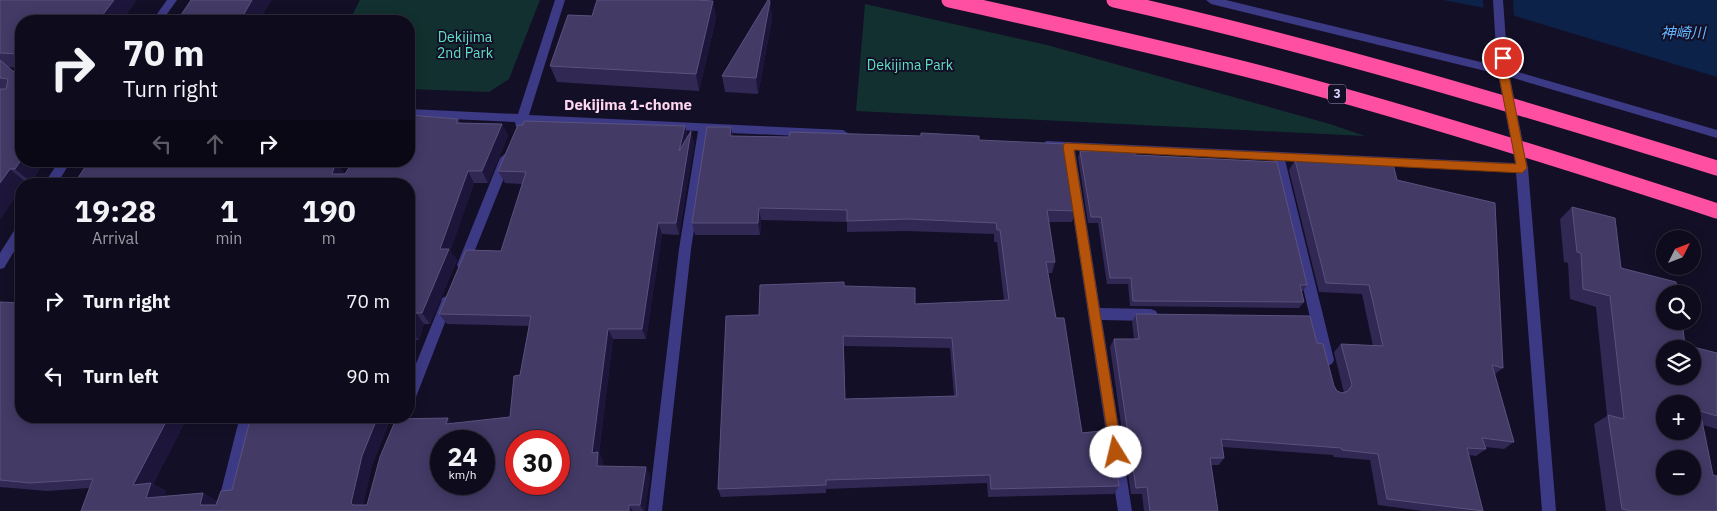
<!DOCTYPE html>
<meta charset="utf-8">
<style>
:root{--surface:#0e0b1c;--page:#171425;--text:#f1f3f6;--muted:#9b9ba3;--line:#2e2b3b}
body{margin:0;font-family:"IBM Plex Sans","Noto Sans JP",sans-serif;background:var(--page);color:var(--text);height:100vh;display:flex;flex-direction:column;font-size:19px;white-space:nowrap}
*{box-sizing:border-box;margin:0}
p{font-size:16px;color:var(--muted)}
.icon{flex:none;width:28px;height:28px;fill:none;stroke:currentColor;stroke-width:2;stroke-linecap:round;stroke-linejoin:round}
.map{position:relative;flex:1;overflow:hidden}
.details{position:absolute;left:15px;top:178px;width:400px;height:245px;display:flex;flex-direction:column;background:var(--surface);border-radius:20px;box-shadow:0 2px 12px #0003,0 0 0 1px var(--line)}
.details>*{flex:none}
.hud{position:absolute;left:15px;top:15px;width:400px;height:152px;border-radius:20px;box-shadow:0 2px 12px #0003,0 0 0 1px var(--line);background:#0e0b1c;color:var(--text);overflow:hidden}
.needle{width:32px;rotate:48deg}
.buttons{position:absolute;left:1656px;top:230px;display:grid;gap:10px}
.buttons a{display:grid;place-items:center;width:45px;height:45px;border-radius:50%;background:var(--surface);box-shadow:0 2px 12px #0003,0 0 0 1px var(--line);font-size:25px}
.speed{position:absolute;left:430px;top:430px;display:flex;gap:10px;font-size:25px;font-weight:700;text-align:center}
.speed>*{display:grid;place-content:center;width:65px;height:65px;border-radius:50%;background:var(--surface);box-shadow:0 2px 12px #0003,0 0 0 1px var(--line);line-height:1}
.speed small{font-size:12px;font-weight:400}
.speed .limit{border:8px solid #d22;background:#fff;color:#111}
.pin{position:absolute;display:grid;place-items:center;width:42px;height:42px;color:#fff;margin:-21px;border:2px solid #fff;border-radius:50%;box-shadow:0 1px 5px #0007}
.me{position:absolute;width:55px;margin:-28px;rotate:351deg;stroke-linejoin:round;filter:drop-shadow(0 0 4px #0008)}
.turn{display:flex;align-items:center;gap:18px;height:105px;padding:0 25px;font-size:22px}
.turn .icon{width:65px;height:65px;stroke-width:2.5}
.turn b{display:block;font-size:35px;line-height:42px}
.lanes{display:flex;align-items:center;height:48px;padding:0 25px;background:#0003;justify-content:center;gap:25px;direction:ltr}
.lanes .off{opacity:.35}
.eta{display:flex;justify-content:space-evenly;align-items:center;height:85px;text-align:center}
.eta b{font-size:30px;font-weight:800;line-height:35px}
ul{padding:0;list-style:none}
li{display:flex;align-items:center;gap:15px;height:75px;padding:0 25px}
li div{flex:1}
li b{display:block;font-size:19px}
li em{font-style:normal}
.map>svg:first-child{display:block}
.green{fill:#12302f}
.water{fill:#0c2248}
.pier{fill:#130f26}
.lines{fill:none;stroke-linecap:round;stroke-linejoin:round}
.minor{fill:#3d3a85;fill-rule:evenodd}
.highway-bridge{stroke:#ff4fa3;stroke-width:15}
.wall{fill:#312854;fill-rule:evenodd}
.shaded-wall{fill:#1d163a}
.building{fill:#433a66;stroke:#5a527e;fill-rule:evenodd}
.route{fill:#b45309;stroke:#753606}
.labels{text-anchor:middle;stroke-width:4;stroke-linejoin:round;paint-order:stroke}
.shield{fill:#130f26;stroke:#9e99be;stroke-width:1}
.shield-label{font-size:12px;font-weight:bold;fill:#d9d4ff}
.park-label{font-size:14px;fill:#5fe0c0;stroke:#130f26}
.water-label{font-size:15px;font-style:italic;fill:#62b6ff;stroke:#130f26}
.neighbourhood-label{font-size:15px;font-weight:bold;fill:#ffd6f0;stroke:#130f26}
</style>
<div class="map">
<svg width="1717" height="511" viewBox="0 0 1717 511">
<rect width="100%" height="100%" fill="#130f26"/>
<g class="green">
<polygon points="360,0 540,0 509,79 489,92 409,89 409,21 349,21"/>
<polygon points="865,4 1047,45 1330,124 1365,136 856,111"/>
</g>
<polygon class="water" points="1443,0 1717,0 1717,77 1495,10"/>
<polygon class="pier" points="1483,0 1513,0 1514,19 1484,11"/>
<g class="lines">
<g class="minor">
<polygon points="167,0 177,0 162,21 152,21"/>
<polygon points="555,0 565,0 529,115 843,130 849,134 843,138 709,132 691,249 662,511 648,511 679,249 698,131 526,123 524,127 516,127 515,122 409,117 409,109 518,114"/>
<polygon points="1206,0 1226,0 1497,66 1493,0 1503,0 1508,69 1717,130 1717,138 1510,77 1528,168 1556,511 1542,511 1516,172 1285,160 1334,360 1332,364 1327,366 1322,364 1320,360 1273,160 1075,150 1100,308 1151,309 1156,311 1158,315 1156,319 1151,321 1102,320 1132,511 1118,511 1063,149 1046,147 1044,144 1046,141 1515,163 1498,74 1211,4"/>
<polygon points="506,153 512,158 469,265 467,269 459,269 457,265 500,158"/>
<polygon points="59,161 71,161 57,184 44,184"/>
<polygon points="21,225 21,240 4,268 0,269 0,253 17,226"/>
<polygon points="447,296 452,298 453,302 416,397 414,401 409,403 409,381 441,302 442,298"/>
<polygon points="240,416 254,416 230,511 216,511"/>
</g>
<g class="highway-bridge">
<path d="M949,0C1057,24 1165,48 1272,76C1422,116 1570,163 1717,211"/>
<path d="M1114,0C1318,46 1517,106 1717,168"/>
</g>
</g>
<g class="wall">
<polygon points="0,0 21,21 21,68 8,67 21,161 45,161 31,182 26,182 21,184 21,189 0,219"/>
<polygon points="713,1 716,18 699,91 557,82 550,66 592,16"/>
<polygon points="770,1 772,19 758,94 725,92 722,76"/>
<polygon points="458,119 460,123 502,124 508,136 488,183 474,183 450,251 457,260 430,324 424,324 419,340 409,340 409,222 411,216 409,216 409,184 74,184 336,162 345,174 363,164"/>
<polygon points="685,126 688,137 691,131 694,143 679,235 662,234 646,339 613,339 599,453 603,460 603,466 650,475 645,511 81,511 89,488 47,491 0,487 0,302 21,416 188,416 153,484 166,491 164,496 203,493 217,501 216,505 232,490 252,416 389,416 387,428 372,465 363,505 367,505 452,424 510,417 520,375 529,326 447,324 439,314 501,251 523,184 505,183 498,171"/>
<path d="M731,127L733,136L979,140L1076,211L1072,222H1049L1055,262L1052,273H1048L1056,318L1082,433L1119,486L1114,494L988,497L987,483L826,489V493L721,497L718,489L759,315L844,286L915,304L1004,300L997,242H994V234L906,231L847,232V222L761,220L760,235H695L692,223ZM844,346L950,348L954,396L845,399Z"/>
<polygon points="1090,148 1135,155 1307,285 1303,291 1301,291 1304,302 1299,308 1130,306 1128,284 1107,284 1098,223 1088,223 1078,157 1080,151 1088,151"/>
<polygon points="1312,156 1351,161 1397,180 1503,368 1495,374 1514,442 1504,449 1485,447 1486,449 1476,456 1469,455 1483,511 1423,511 1378,505 1370,460 1334,457 1333,455 1223,447 1224,458 1219,465 1211,465 1218,511 1144,511 1142,494 1131,494 1110,347 1114,339 1134,339 1132,322 1136,314 1317,343 1334,386 1337,391 1342,393 1344,393 1334,352 1341,344 1373,346 1362,294 1319,292 1289,170 1295,160 1309,161"/>
<polygon points="1572,207 1685,345 1717,353 1717,429 1703,425 1717,511 1606,511 1594,424 1607,416 1596,307 1570,299 1568,263 1564,262 1560,219"/>
</g>
<g class="shaded-wall">
<polygon points="114,0 137,0 122,21 98,21"/>
<polygon points="252,0 272,0 259,21 240,21"/>
<polygon points="713,1 716,18 699,91 696,74"/>
<polygon points="770,1 772,19 758,94 756,78"/>
<polygon points="502,124 508,136 488,183 482,171"/>
<polygon points="685,126 688,138 679,151"/>
<polygon points="731,127 733,140 730,136"/>
<polygon points="691,131 694,143 679,235 676,223"/>
<polygon points="21,160 21,161 45,161 31,182 15,169"/>
<polygon points="336,162 345,174 332,174"/>
<polygon points="10,169 26,182 25,184 21,184 21,189 0,219 0,183"/>
<polygon points="468,171 474,183 450,251 457,260 430,324 422,313 440,249"/>
<polygon points="759,208 761,220 760,235 758,223"/>
<polygon points="658,223 662,234 646,339 642,329"/>
<polygon points="416,313 424,324 419,340 410,330"/>
<polygon points="608,329 613,339 599,453 603,460 603,474 597,466 592,453"/>
<polygon points="169,416 188,416 153,484 166,491 161,506 146,498 133,485"/>
<polygon points="378,416 389,416 387,428 372,465 362,511 353,505 351,503 362,456"/>
<polygon points="448,418 456,427 446,424"/>
<polygon points="646,467 650,475 645,511 644,511 640,505"/>
<polygon points="203,493 217,501 215,511 200,505"/>
<polygon points="629,505 633,511 629,511"/>
</g>
<g class="building">
<polygon points="0,0 114,0 98,21 21,21 21,54 0,53"/>
<polygon points="191,0 252,0 240,21 177,21"/>
<polygon points="597,0 695,0 713,1 696,74 550,66 568,15 592,16"/>
<polygon points="768,0 770,1 756,78 722,76"/>
<polygon points="0,60 21,78 21,160 15,169 10,169 0,183 0,89 6,89 8,79 0,78"/>
<polygon points="409,115 458,119 456,123 502,124 482,171 468,171 440,249 449,249 422,313 416,313 410,330 409,330 409,222 413,208 409,208 409,184 74,184 89,161 322,161 336,162 332,174 345,174 352,163 363,164 364,161 409,161"/>
<path d="M524,121L685,126L679,151L691,131L676,223H658L642,329H608L592,453L598,452L597,466L646,467L640,505H629V511H81L93,479L30,483L0,480V302L21,303V416H169L133,485L151,483L146,498L203,493L200,505H216L221,491L232,490L248,428L252,416H378L362,456L351,503L353,505H367L380,457L396,419L448,418L446,424L510,417L514,376L520,375L531,316L439,314L466,250L501,251L526,172L498,171L518,125H523ZM441,441H484V484H441ZM516,441H559V484H516Z"/>
<path d="M707,127H731L730,136L789,137L790,132L921,136V133L979,136V140L1066,144L1076,211L1047,210L1055,262H1046L1056,318H1064L1082,433L1110,430L1119,486L991,489L990,475L826,480V485L718,489L726,316L759,315L760,285L844,282V286L915,288V304L1009,300L1000,230H997L996,223L907,219L847,221V210L759,208L758,223H692ZM843,336L952,338L957,396L845,399Z"/>
<polygon points="1090,148 1134,150 1135,155 1277,162 1307,285 1300,285 1304,302 1133,301 1131,278 1110,278 1101,217 1091,217 1080,151 1090,151"/>
<polygon points="1312,156 1350,158 1351,161 1393,164 1397,180 1495,203 1503,368 1492,365 1514,442 1482,438 1486,449 1467,448 1483,511 1387,499 1378,454 1342,450 1341,448 1221,439 1224,458 1210,458 1218,511 1150,511 1147,487 1136,488 1114,339 1139,339 1136,314 1310,316 1317,343 1323,344 1334,386 1337,391 1342,393 1348,391 1352,385 1341,344 1383,346 1369,285 1326,283 1295,160 1313,161"/>
<path d="M1572,207L1615,218L1621,268L1676,282L1678,294H1665V321H1682L1685,345L1717,353V416L1700,411L1713,475L1717,476V511H1630L1622,509L1608,415L1624,419L1610,296L1583,289L1581,253L1577,252ZM1665,349H1692V376H1665ZM1665,404H1692V431H1665ZM1665,459H1692V486H1665Z"/>
</g>
<polygon class="route" points="1503,54 1508,58 1508,71 1527,168 1522,173 1074,150 1122,452 1120,456 1116,458 1111,456 1063,146 1065,143 1516,164 1498,71 1498,58"/>
<g class="labels">
<rect class="shield" x="1328" y="84.5" width="18" height="19" rx="4"/>
<g class="shield-label">
<text x="1337" y="98">3</text>
</g>
<g class="park-label">
<text x="465" y="42">Dekijima<tspan x="465" dy="16">2nd Park</tspan></text>
<text x="910" y="70">Dekijima Park</text>
</g>
<g class="water-label">
<text x="1683" y="38">神崎川</text>
</g>
<g class="neighbourhood-label">
<text x="628" y="110">Dekijima 1-chome</text>
</g>
</g>
</svg>
<div class="buttons">
<a><svg class="needle" viewBox="-14 -14 28 28"><path d="M0-13l5 13h-10z" fill="#e53935"/><path d="M0 13l5-13h-10z" fill="#9b9ba3"/></svg></a>
<a><svg class="icon" aria-label="search" viewBox="0 0 24 24"><circle cx="10" cy="10" r="6"/><path d="M15 15l6 6"/></svg></a>
<a><svg class="icon" aria-label="layers" viewBox="0 0 24 24"><path d="M12 4l9 5-9 5-9-5zM3 14l9 5 9-5"/></svg></a>
<a>+</a>
<a>−</a>
</div>
<div class="speed"><div>24<small>km/h</small></div><div class="limit">30</div></div>
<div class="pin" style="left:1503px;top:58px;background:#d93025"><svg class="icon" aria-label="arrive" viewBox="0 0 24 24"><path d="M6 21V4h12l-3 4 3 4H6"/></svg></div>
<svg class="me" style="left:1116px;top:452px" viewBox="-20 -20 40 40"><circle r="19" fill="#fff"/><path d="M0-13L10 11 0 6-10 11z" fill="#b45309"/></svg>
<div class="hud">
<div class="turn"><svg class="icon" aria-label="right" viewBox="0 0 24 24"><path d="M7 20v-9h11M14 6l5 5-5 5"/></svg><div><b>70 m</b>Turn right</div></div>
<div class="lanes"><svg class="icon off" aria-label="left" viewBox="0 0 24 24"><path d="M17 20v-9H6M10 6l-5 5 5 5"/></svg><svg class="icon off" aria-label="ahead" viewBox="0 0 24 24"><path d="M12 20V5M6 11l6-6 6 6"/></svg><svg class="icon" aria-label="right" viewBox="0 0 24 24"><path d="M7 20v-9h11M14 6l5 5-5 5"/></svg></div>
</div>
<section class="details">
<div class="eta">
<div><b>19:28</b><p>Arrival</p></div>
<div><b>1</b><p>min</p></div>
<div><b>190</b><p>m</p></div>
</div>
<ul>
<li><svg class="icon" aria-label="right" viewBox="0 0 24 24"><path d="M7 20v-9h11M14 6l5 5-5 5"/></svg><div><b>Turn right</b></div><em>70 m</em></li>
<li><svg class="icon" aria-label="left" viewBox="0 0 24 24"><path d="M17 20v-9H6M10 6l-5 5 5 5"/></svg><div><b>Turn left</b></div><em>90 m</em></li>
</ul>
</section>
</div>
